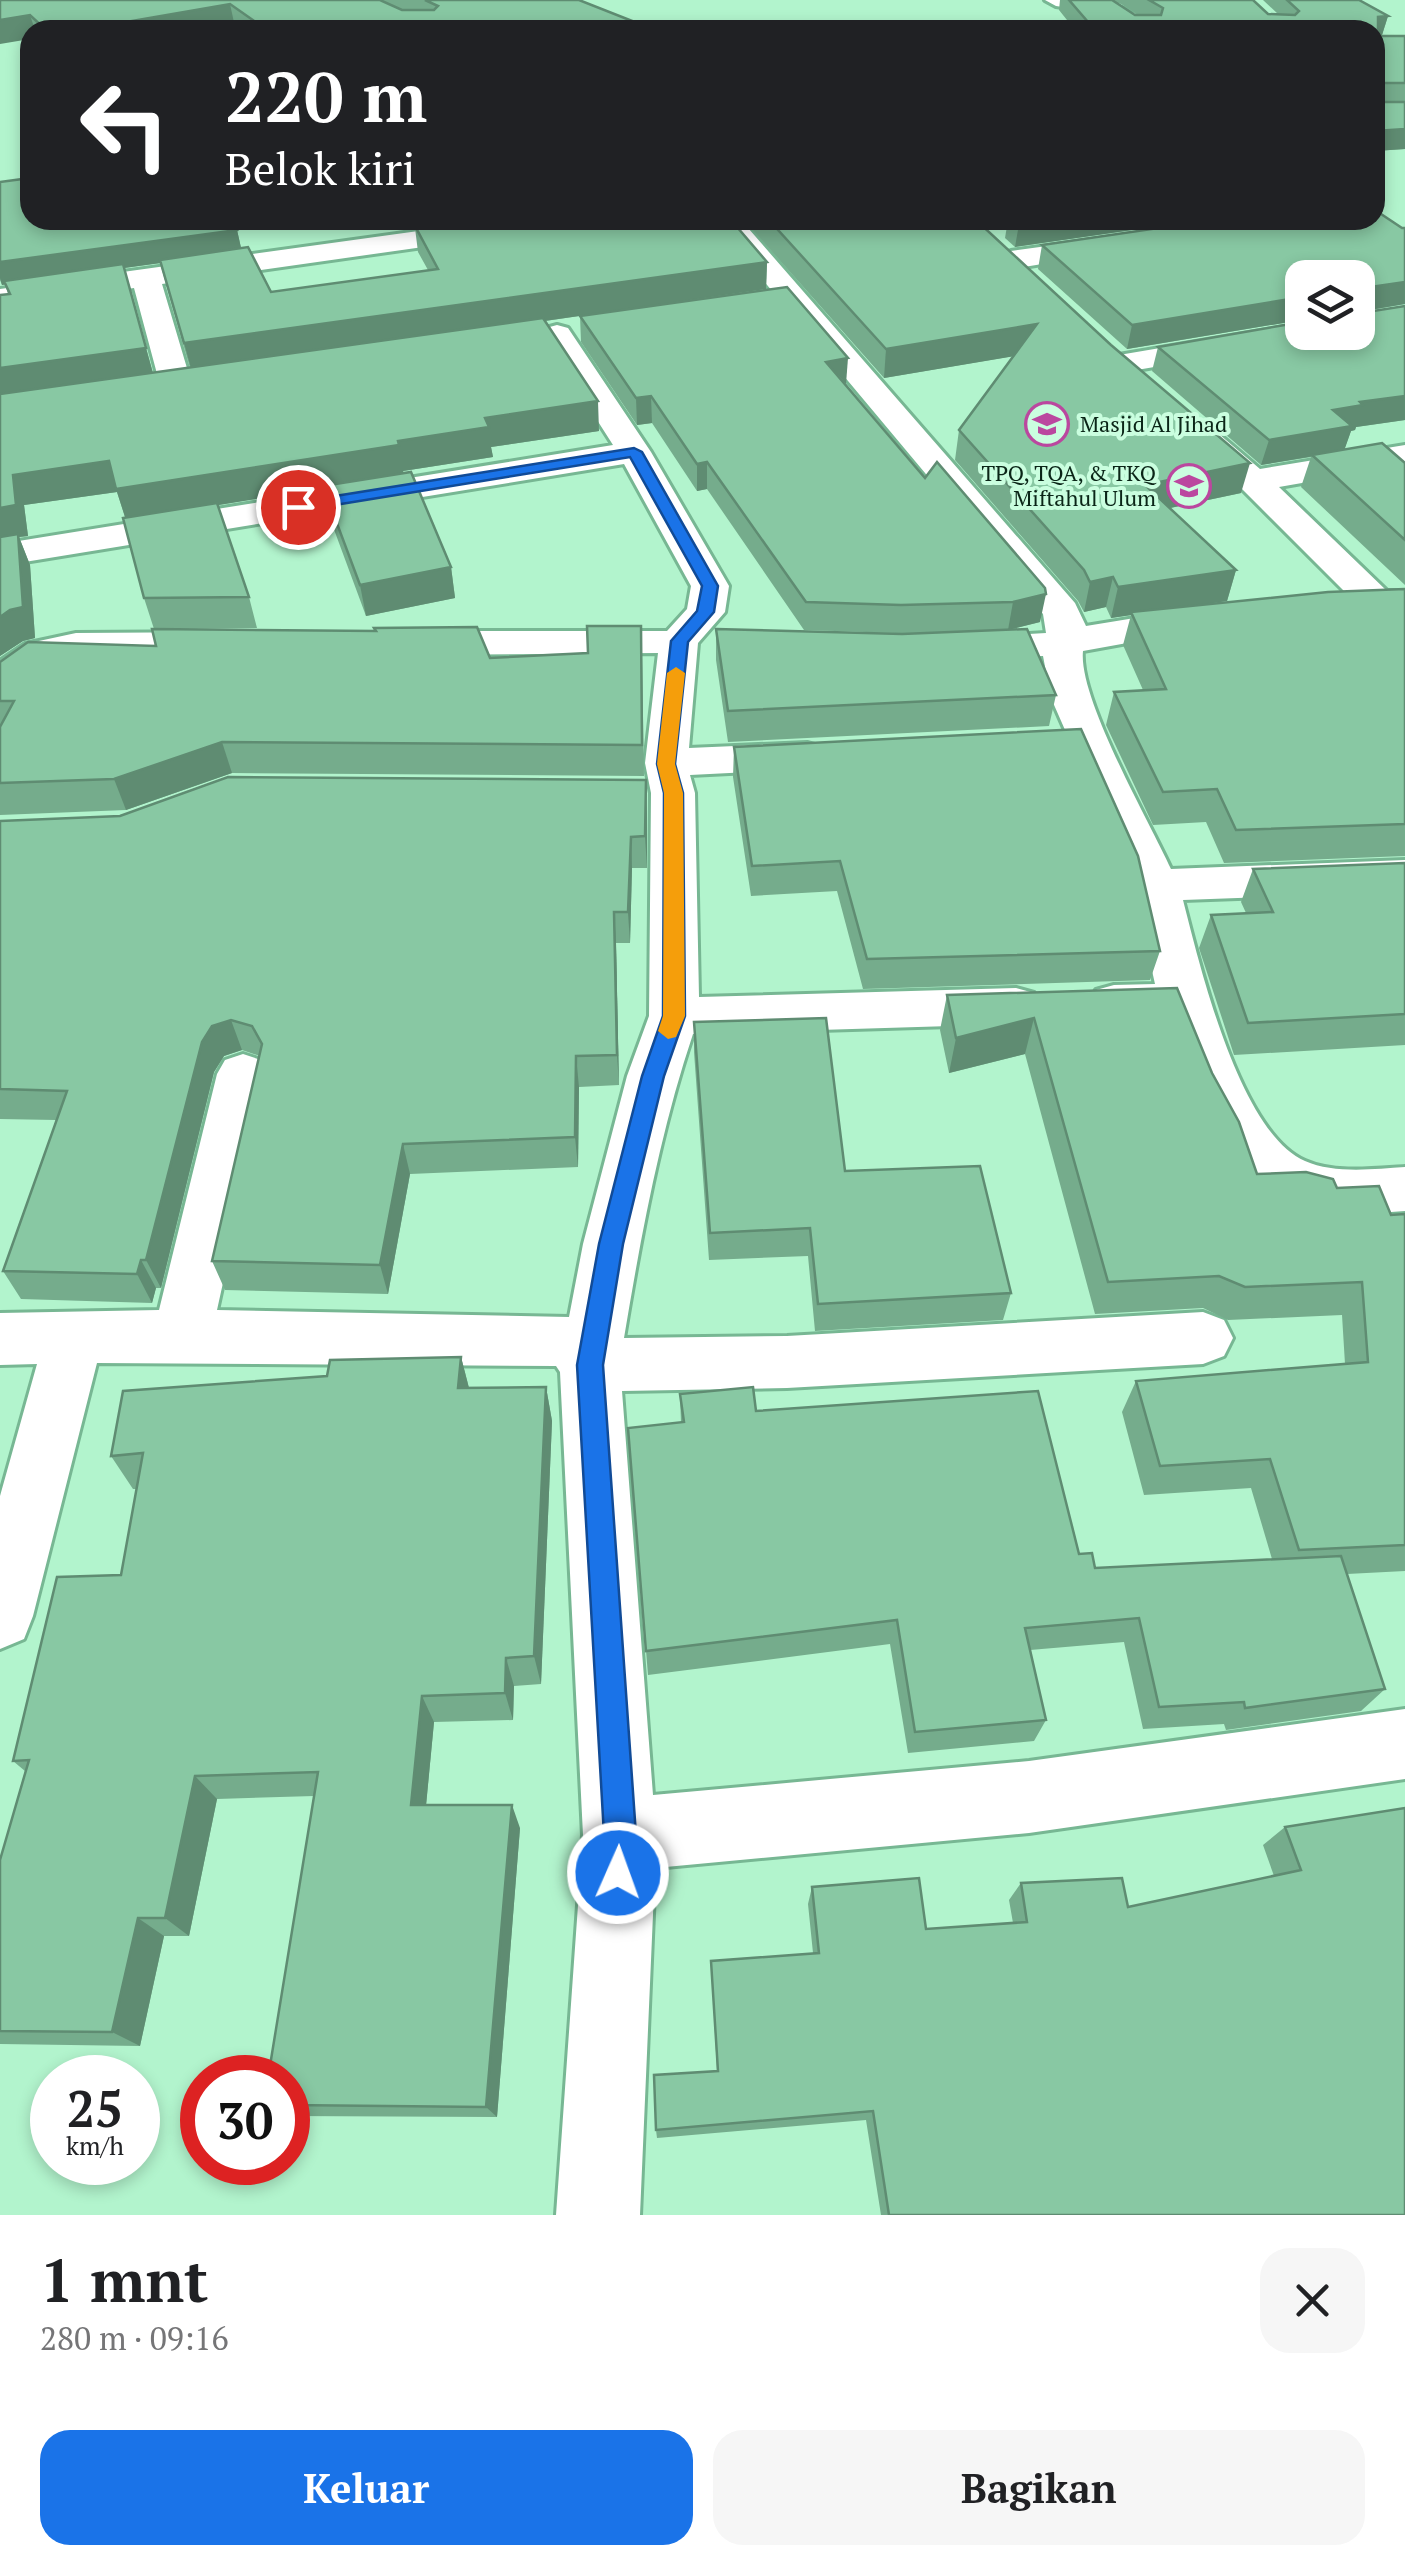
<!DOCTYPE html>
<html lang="id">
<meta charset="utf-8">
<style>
:root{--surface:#fff;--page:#f6f6f6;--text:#202124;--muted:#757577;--accent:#1a73e8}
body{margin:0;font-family:"PT Serif",serif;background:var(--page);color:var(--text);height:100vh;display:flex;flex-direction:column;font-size:38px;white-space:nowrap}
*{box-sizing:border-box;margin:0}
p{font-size:32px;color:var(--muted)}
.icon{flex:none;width:55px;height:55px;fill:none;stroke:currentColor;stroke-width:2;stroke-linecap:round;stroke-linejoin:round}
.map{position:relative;height:2215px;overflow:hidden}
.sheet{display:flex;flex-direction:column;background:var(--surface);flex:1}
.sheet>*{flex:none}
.guide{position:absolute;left:20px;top:20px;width:1365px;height:210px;border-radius:30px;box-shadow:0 5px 15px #0003;background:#202124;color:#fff;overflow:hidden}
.fabs{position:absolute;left:1285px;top:260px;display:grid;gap:20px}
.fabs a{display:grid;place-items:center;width:90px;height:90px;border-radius:20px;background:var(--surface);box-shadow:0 5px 15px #0003;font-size:50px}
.speed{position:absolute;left:30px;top:2055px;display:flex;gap:20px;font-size:50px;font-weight:700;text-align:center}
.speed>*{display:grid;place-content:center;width:130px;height:130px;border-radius:50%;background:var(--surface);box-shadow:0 5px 15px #0003;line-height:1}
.speed small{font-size:25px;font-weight:400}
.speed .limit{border:15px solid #d22;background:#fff;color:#111}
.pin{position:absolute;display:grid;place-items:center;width:85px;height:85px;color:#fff;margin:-42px;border:5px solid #fff;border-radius:50%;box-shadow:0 2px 10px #0007}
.me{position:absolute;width:110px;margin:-55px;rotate:2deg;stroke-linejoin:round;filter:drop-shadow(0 0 8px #0008)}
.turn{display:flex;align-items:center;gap:35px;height:210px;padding:0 40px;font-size:45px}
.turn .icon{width:130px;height:130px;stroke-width:2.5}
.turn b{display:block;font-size:70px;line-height:85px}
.round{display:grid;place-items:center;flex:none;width:105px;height:105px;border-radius:30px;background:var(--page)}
.overview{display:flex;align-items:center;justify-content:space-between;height:170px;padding:0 40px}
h1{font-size:60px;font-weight:800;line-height:75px}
.button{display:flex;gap:20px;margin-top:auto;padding:20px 40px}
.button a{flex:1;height:115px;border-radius:30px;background:var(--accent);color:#fff;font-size:40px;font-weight:800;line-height:115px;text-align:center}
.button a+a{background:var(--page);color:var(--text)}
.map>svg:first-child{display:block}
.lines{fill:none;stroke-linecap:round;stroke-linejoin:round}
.minor-casing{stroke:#77b793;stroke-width:6}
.minor{fill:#fff;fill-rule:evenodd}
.wall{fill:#75ac8c;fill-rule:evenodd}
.shaded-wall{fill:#5f8c72}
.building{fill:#88c8a3;stroke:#5f8c72;stroke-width:2.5}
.route{fill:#1a73e8;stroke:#114b97;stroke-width:2.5}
.slow{fill:#f59e0b}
.labels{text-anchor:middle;stroke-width:8;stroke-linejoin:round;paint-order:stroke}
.far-poi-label{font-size:22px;fill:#0a2517;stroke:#cafedf;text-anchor:start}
</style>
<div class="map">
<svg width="1405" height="2215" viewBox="0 0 1405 2215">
<rect width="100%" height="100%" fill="#b2f4cd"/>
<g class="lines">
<g class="minor-casing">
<g id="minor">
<path d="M1045,0C1087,0 1128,0 1157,30H1131L1109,14L1056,6Z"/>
<polygon points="498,220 571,220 557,228 162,284 192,385 187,392 165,392 160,385 134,288 0,307 0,289"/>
<path d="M712,220H741L1075,603L1086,626L1196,608L1210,612L1215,620L1210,628L1083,651C1078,698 1149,821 1171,869L1405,860V892L1183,900C1200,966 1239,1132 1305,1161C1334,1174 1374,1169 1405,1167V1211C1355,1215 1292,1216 1250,1182C1214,1154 1184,1063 1167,1020L1114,1021L1096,1016L1089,1003L1096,990L1114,985L1155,984L1133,885L1051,698L1043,656L961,659L947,655L941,647L947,639L1046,633L1043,614L787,308L739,315L728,312L724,306L728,300L773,292Z"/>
<polygon points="1113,237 1123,239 1127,245 1123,251 1011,269 1001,266 997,260 1001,254 1011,251"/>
<polygon points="1302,324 1302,332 1322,332 1318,338 1307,341 1119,373 1108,371 1103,364 1108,357 1119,355"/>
<path d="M557,325L568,328L651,452L729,586L725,612L698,643L689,748L807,743L822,747L828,756L822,765L807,769L690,775L695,793L699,997L1016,988L1034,993L1041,1006L1034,1019L1016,1024L693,1034C660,1132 641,1236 624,1338L787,1336L1203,1312L1224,1320L1233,1338L1224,1356L1203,1364L787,1388L622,1391L653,1795L1029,1761L1405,1709V1779L1029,1833L655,1868L640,2215H556L583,1835L560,1372L556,1366L97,1363L33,1616L24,1639L0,1649V1496L37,1364L0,1365V1313L159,1310L217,1074L225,1060L243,1054L261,1060L269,1074L217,1310L569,1317L583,1244L627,1076L649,1016L651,793L645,763L658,653L412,655L398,651L392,643L398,635L412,631H667L687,609L691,586L624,464L0,566V544L613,445L542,334L546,328Z"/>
<polygon points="1194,420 1206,423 1260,469 1405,445 1405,465 1279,487 1387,591 1405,591 1405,613 1363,610 1241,488 1182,437 1177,430 1182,423"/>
<polygon points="229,632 243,636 249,644 243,652 229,656 76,657 51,661 14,689 0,692 0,661 25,644 76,633"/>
</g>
</g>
<use href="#minor" class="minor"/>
</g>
<g class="wall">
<polygon points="0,0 579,0 655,30 239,30 235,27 217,30 30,30"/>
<path d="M1060,0H1253L1268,14H1278L1263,0H1359L1388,16L1382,35L1378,36H1405V149L1375,151V30H1075L1059,10ZM1118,3L1121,4L1139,15H1135Z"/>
<path d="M0,182L237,230L241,248L271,292L428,270L418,252L415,228L406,229L402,220H731L767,262L766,289L545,321L599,431L491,447L493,457L403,471L451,567L455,598L366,616L329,516L323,488L218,505L249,597L257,628L154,629L144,598L125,517L117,492L24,505L28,536L19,537L30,565L35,638L23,641L0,656V295L8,294L5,284L2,285L0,280ZM160,263L190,368L153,373L124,268Z"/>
<polygon points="1375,210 1402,228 1405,228 1405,304 1364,311 1367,312 1405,306 1405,420 1356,427 1355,430 1351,431 1344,450 1382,443 1405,463 1405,585 1301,487 1311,457 1261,465 1152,371 1158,347 1302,322 1302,332 1358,332 1358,278 1302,278 1302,322 1301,320 1127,349 1038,269 1042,245 1213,220 1375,220"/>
<polygon points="744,220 976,220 1241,493 1170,508 1236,570 1227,601 1185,607 1405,589 1405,856 1224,863 1206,822 1153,825 1106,725 1114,692 1143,690 1123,645 1131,615 1111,618 1106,607 1084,612 1078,601 955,460 959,430 1014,356 884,378"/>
<polygon points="1008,220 1201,220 1015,247 1005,238"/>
<polygon points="580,316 846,384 1040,622 1008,630 1056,695 1049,726 728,742 716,660 716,629 898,633 804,630 707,489 697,491 652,423 637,425 581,342"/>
<polygon points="642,657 644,776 232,773 126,810 0,815 0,662"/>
<polygon points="734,747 1160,951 1150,980 863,989 837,891 751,896 733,777"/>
<polygon points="647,812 647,868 632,868 630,943 616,943 619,1085 579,1087 578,1167 410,1174 388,1294 225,1290 212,1261 260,1056 242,1050 224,1056 214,1072 161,1288 156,1288 152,1303 21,1299 3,1271 56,1120 0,1119 0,821"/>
<polygon points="1405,863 1405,1045 1234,1055 1199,948 1211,915 1246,913 1241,902 1253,869"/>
<polygon points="1177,988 1212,1073 1257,1174 1337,1188 1391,1215 1405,1214 1405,1571 1347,1574 1385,1689 1361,1711 1226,1730 1224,1724 1143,1729 1124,1642 1030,1650 1046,1720 1034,1741 908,1753 890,1644 648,1675 628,1428 681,1423 680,1394 756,1411 1079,1554 1095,1568 1272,1559 1251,1488 1144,1495 1122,1412 1136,1381 1345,1364 1342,1315 1228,1320 1203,1308 1095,1314 1025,1054 949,1073 940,1030 947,995"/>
<polygon points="694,1022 845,1171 1011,1293 1003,1320 815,1331 808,1256 709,1260 694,1052"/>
<polygon points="461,1357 469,1388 546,1387 552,1421 541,1684 514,1686 513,1720 434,1722 426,1805 520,1828 497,2117 288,2116 288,2078 314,1796 217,1799 189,1936 164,1936 140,2046 0,2044 0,1860 25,1771 13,1761 121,1575 137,1489 133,1489 111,1456 327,1376"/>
<polygon points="1405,1808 1405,2215 881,2215 866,2120 657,2138 656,2130 717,2071 711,1961 813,1953 808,1904 812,1887 926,1929 1013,1923 1009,1900 1021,1883 1128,1907 1274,1876 1263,1845 1285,1827"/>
</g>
<g class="shaded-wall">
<polygon points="230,4 235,27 217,30 80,30"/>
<polygon points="30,15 35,30 30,30 30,39 0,44 0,20"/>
<polygon points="1388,16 1382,35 1375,36 1378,17"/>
<polygon points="1405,129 1405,149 1375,151 1375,131"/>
<polygon points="405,220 471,220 414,224 415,228 406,229"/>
<polygon points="1046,220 1201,220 1015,247 1019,224"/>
<polygon points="237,230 242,252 124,268 154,377 0,399 0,368 124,268 2,285 0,278 0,262"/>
<polygon points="767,262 766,289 192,372 184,343"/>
<polygon points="1405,282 1405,304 1358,312 1363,288"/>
<polygon points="1302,297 1301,320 1127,349 1132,325"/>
<polygon points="1037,324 1033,353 884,378 886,349"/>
<polygon points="848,358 846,384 826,362"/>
<polygon points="651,396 652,423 637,425 636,398"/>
<polygon points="1405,396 1405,420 1356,427 1355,430 1351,431 1344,451 1261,465 1269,440 1333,410 1360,402"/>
<polygon points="598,401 599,431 491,447 493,457 403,471 404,475 126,520 117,492 24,505 28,536 19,537 30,565 35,638 23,641 0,656 0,508 13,475 109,461 398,441 485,418"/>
<polygon points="707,462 707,489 697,491 697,464"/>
<polygon points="1250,463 1241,493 1137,515 1145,485"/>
<polygon points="451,567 455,598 366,616 360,585"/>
<polygon points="1236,570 1227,601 1111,618 1118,587"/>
<polygon points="1113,577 1106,607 1084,612 1090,582"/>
<polygon points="1046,594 1040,622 1008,630 1013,602"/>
<polygon points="222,742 232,773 126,810 114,779"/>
<polygon points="646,780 647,812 647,868 645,836"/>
<polygon points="631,837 632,868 630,943 628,912"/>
<polygon points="614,912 616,943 619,1085 617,1055"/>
<polygon points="1034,1018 1025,1054 949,1073 956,1038"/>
<polygon points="231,1020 242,1050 224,1056 214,1072 161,1288 146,1260 202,1042 212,1026"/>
<polygon points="576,1056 579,1087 578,1167 575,1137"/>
<polygon points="403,1144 410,1174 388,1294 380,1265"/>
<polygon points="141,1260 156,1288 152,1303 137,1274"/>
<polygon points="461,1357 470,1392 458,1388"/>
<polygon points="546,1387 552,1421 541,1684 534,1656"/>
<polygon points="506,1658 514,1686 513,1720 505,1693"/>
<polygon points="422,1696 434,1722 424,1827 411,1805"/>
<polygon points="195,1776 217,1799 189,1936 165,1918"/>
<polygon points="512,1805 520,1828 497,2117 486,2107"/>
<polygon points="138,1918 164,1936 140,2046 112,2032"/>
</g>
<g class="building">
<polygon points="0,0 380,0 402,10 434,10 438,6 425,0 579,0 655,30 267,30 230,4 80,30 46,30 30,15 0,20"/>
<polygon points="1069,0 1112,0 1135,15 1161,15 1163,8 1149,0 1253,0 1268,14 1295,15 1299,11 1287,0 1359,0 1388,16 1378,17 1378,36 1405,36 1405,83 1378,83 1379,102 1405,102 1405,129 1375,131 1375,30 1095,30"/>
<polygon points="30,178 30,220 232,220 237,230 0,262 0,182"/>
<polygon points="1375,210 1402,228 1405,228 1405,282 1363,288 1361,310 1367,312 1405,306 1405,396 1360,402 1363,405 1333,410 1352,426 1269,440 1158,347 1302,322 1302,332 1358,332 1358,278 1302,278 1302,297 1132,325 1042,245 1213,220 1375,220"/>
<polygon points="446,220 731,220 767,262 184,343 160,260 248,247 271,292 438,269 414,224"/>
<polygon points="769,220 976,220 1111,345 1250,463 1145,485 1236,570 1118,587 1113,577 1090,582 1084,570 959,430 1037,324 886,349"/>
<polygon points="1014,220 1046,220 1019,224"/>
<polygon points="123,264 146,348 0,368 0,295 10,294 4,281"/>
<polygon points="787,287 848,358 826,362 925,478 937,462 1045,588 1046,594 1013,602 901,605 806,602 707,462 697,464 651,396 636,398 580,316"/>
<polygon points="543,318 598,401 485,418 489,427 398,441 399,445 116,489 109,461 13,475 16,505 0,508 0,394"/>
<polygon points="1382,443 1405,463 1405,540 1312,455"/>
<polygon points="411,472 451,567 360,585 323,486"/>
<polygon points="217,503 249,597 144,598 123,518"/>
<polygon points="18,534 23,607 10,610 0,617 0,537"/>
<polygon points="1405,589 1405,824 1236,830 1217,789 1163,792 1114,692 1166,689 1131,612 1328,592"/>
<polygon points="587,626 641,626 642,745 222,742 114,779 0,783 0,727 14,701 0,701 0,662 28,642 156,646 152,629 376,631 374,628 477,627 490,658 588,653"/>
<polygon points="716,629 902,634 1027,629 1056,695 728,711"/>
<polygon points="1081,729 1138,856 1160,951 867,959 840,861 752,866 734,747"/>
<polygon points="228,777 646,780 645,836 631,837 628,912 614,912 617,1055 576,1056 575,1137 403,1144 380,1265 212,1261 262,1044 252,1026 231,1020 212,1026 202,1042 146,1260 141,1260 137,1274 3,1271 67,1091 0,1089 0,821 120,816"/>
<polygon points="1405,863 1405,1014 1248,1023 1211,915 1273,912 1253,869"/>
<polygon points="1177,988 1212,1073 1239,1122 1257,1174 1306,1172 1333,1179 1337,1188 1379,1186 1391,1215 1405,1214 1405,1545 1299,1550 1270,1459 1160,1466 1136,1381 1368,1362 1362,1282 1245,1287 1219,1276 1108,1282 1034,1018 956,1038 947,995"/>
<polygon points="826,1018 845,1171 980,1166 1011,1293 818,1304 810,1228 710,1233 694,1022"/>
<polygon points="461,1357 458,1388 546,1387 534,1656 506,1658 505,1693 422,1696 411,1805 512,1805 486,2107 288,2105 288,2078 268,2078 318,1772 195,1776 165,1918 138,1918 112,2032 0,2031 0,1860 29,1760 13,1761 57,1577 121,1575 143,1453 111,1456 123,1391 327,1376 330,1360"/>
<polygon points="753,1387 756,1411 1038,1391 1079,1554 1092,1553 1095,1568 1341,1556 1385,1689 1245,1708 1244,1702 1159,1707 1139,1618 1025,1628 1046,1720 915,1732 897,1620 646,1651 628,1428 684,1422 680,1394"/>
<polygon points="1405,1808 1405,2215 889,2215 873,2111 656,2130 654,2075 718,2071 711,1961 819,1953 812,1887 919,1878 926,1929 1027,1922 1021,1883 1122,1878 1128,1907 1301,1870 1285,1827"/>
</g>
<polygon class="route" points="634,448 642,452 718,586 714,612 688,642 675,764 683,793 685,1016 664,1076 623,1244 603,1365 636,1835 634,1873 629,1885 618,1889 607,1885 602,1873 604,1835 577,1365 599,1244 642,1076 663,1016 664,793 657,764 671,641 697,611 702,586 630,457 298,511 291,507 298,502"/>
<polygon class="slow" points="676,667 685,673 675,764 683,793 685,1016 676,1037 668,1039 658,1031 663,1016 664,793 657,764 667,673"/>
<defs>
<g id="school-ring" transform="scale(2.25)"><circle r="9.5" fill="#cafedf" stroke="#bb479f" stroke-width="1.5"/><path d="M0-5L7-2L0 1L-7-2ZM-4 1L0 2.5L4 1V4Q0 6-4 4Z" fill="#bb479f"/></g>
</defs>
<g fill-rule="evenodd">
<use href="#school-ring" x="1047" y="424"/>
<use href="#school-ring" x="1189" y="486"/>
</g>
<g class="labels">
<g class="far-poi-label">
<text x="1080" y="432">Masjid Al Jihad</text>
<text x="1156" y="481" text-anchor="end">TPQ, TQA, &amp; TKQ<tspan x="1156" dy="25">Miftahul Ulum</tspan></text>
</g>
</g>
</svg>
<div class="fabs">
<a><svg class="icon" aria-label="layers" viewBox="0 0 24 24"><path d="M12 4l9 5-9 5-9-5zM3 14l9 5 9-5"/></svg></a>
</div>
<div class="speed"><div>25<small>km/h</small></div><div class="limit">30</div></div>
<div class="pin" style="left:298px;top:507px;background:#d93025"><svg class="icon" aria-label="arrive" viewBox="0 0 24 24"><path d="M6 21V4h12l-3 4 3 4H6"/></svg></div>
<svg class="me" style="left:618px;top:1873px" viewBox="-20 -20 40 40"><circle r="17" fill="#1a73e8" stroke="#fff" stroke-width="3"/><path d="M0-11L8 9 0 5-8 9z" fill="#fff"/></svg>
<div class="guide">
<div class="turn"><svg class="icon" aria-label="left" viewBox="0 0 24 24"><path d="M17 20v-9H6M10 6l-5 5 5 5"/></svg><div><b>220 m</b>Belok kiri</div></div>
</div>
</div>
<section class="sheet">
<div class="overview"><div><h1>1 mnt</h1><p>280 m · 09:16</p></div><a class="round"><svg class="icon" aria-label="close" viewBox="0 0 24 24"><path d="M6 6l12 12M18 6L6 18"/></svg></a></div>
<div class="button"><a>Keluar</a><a>Bagikan</a></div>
</section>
